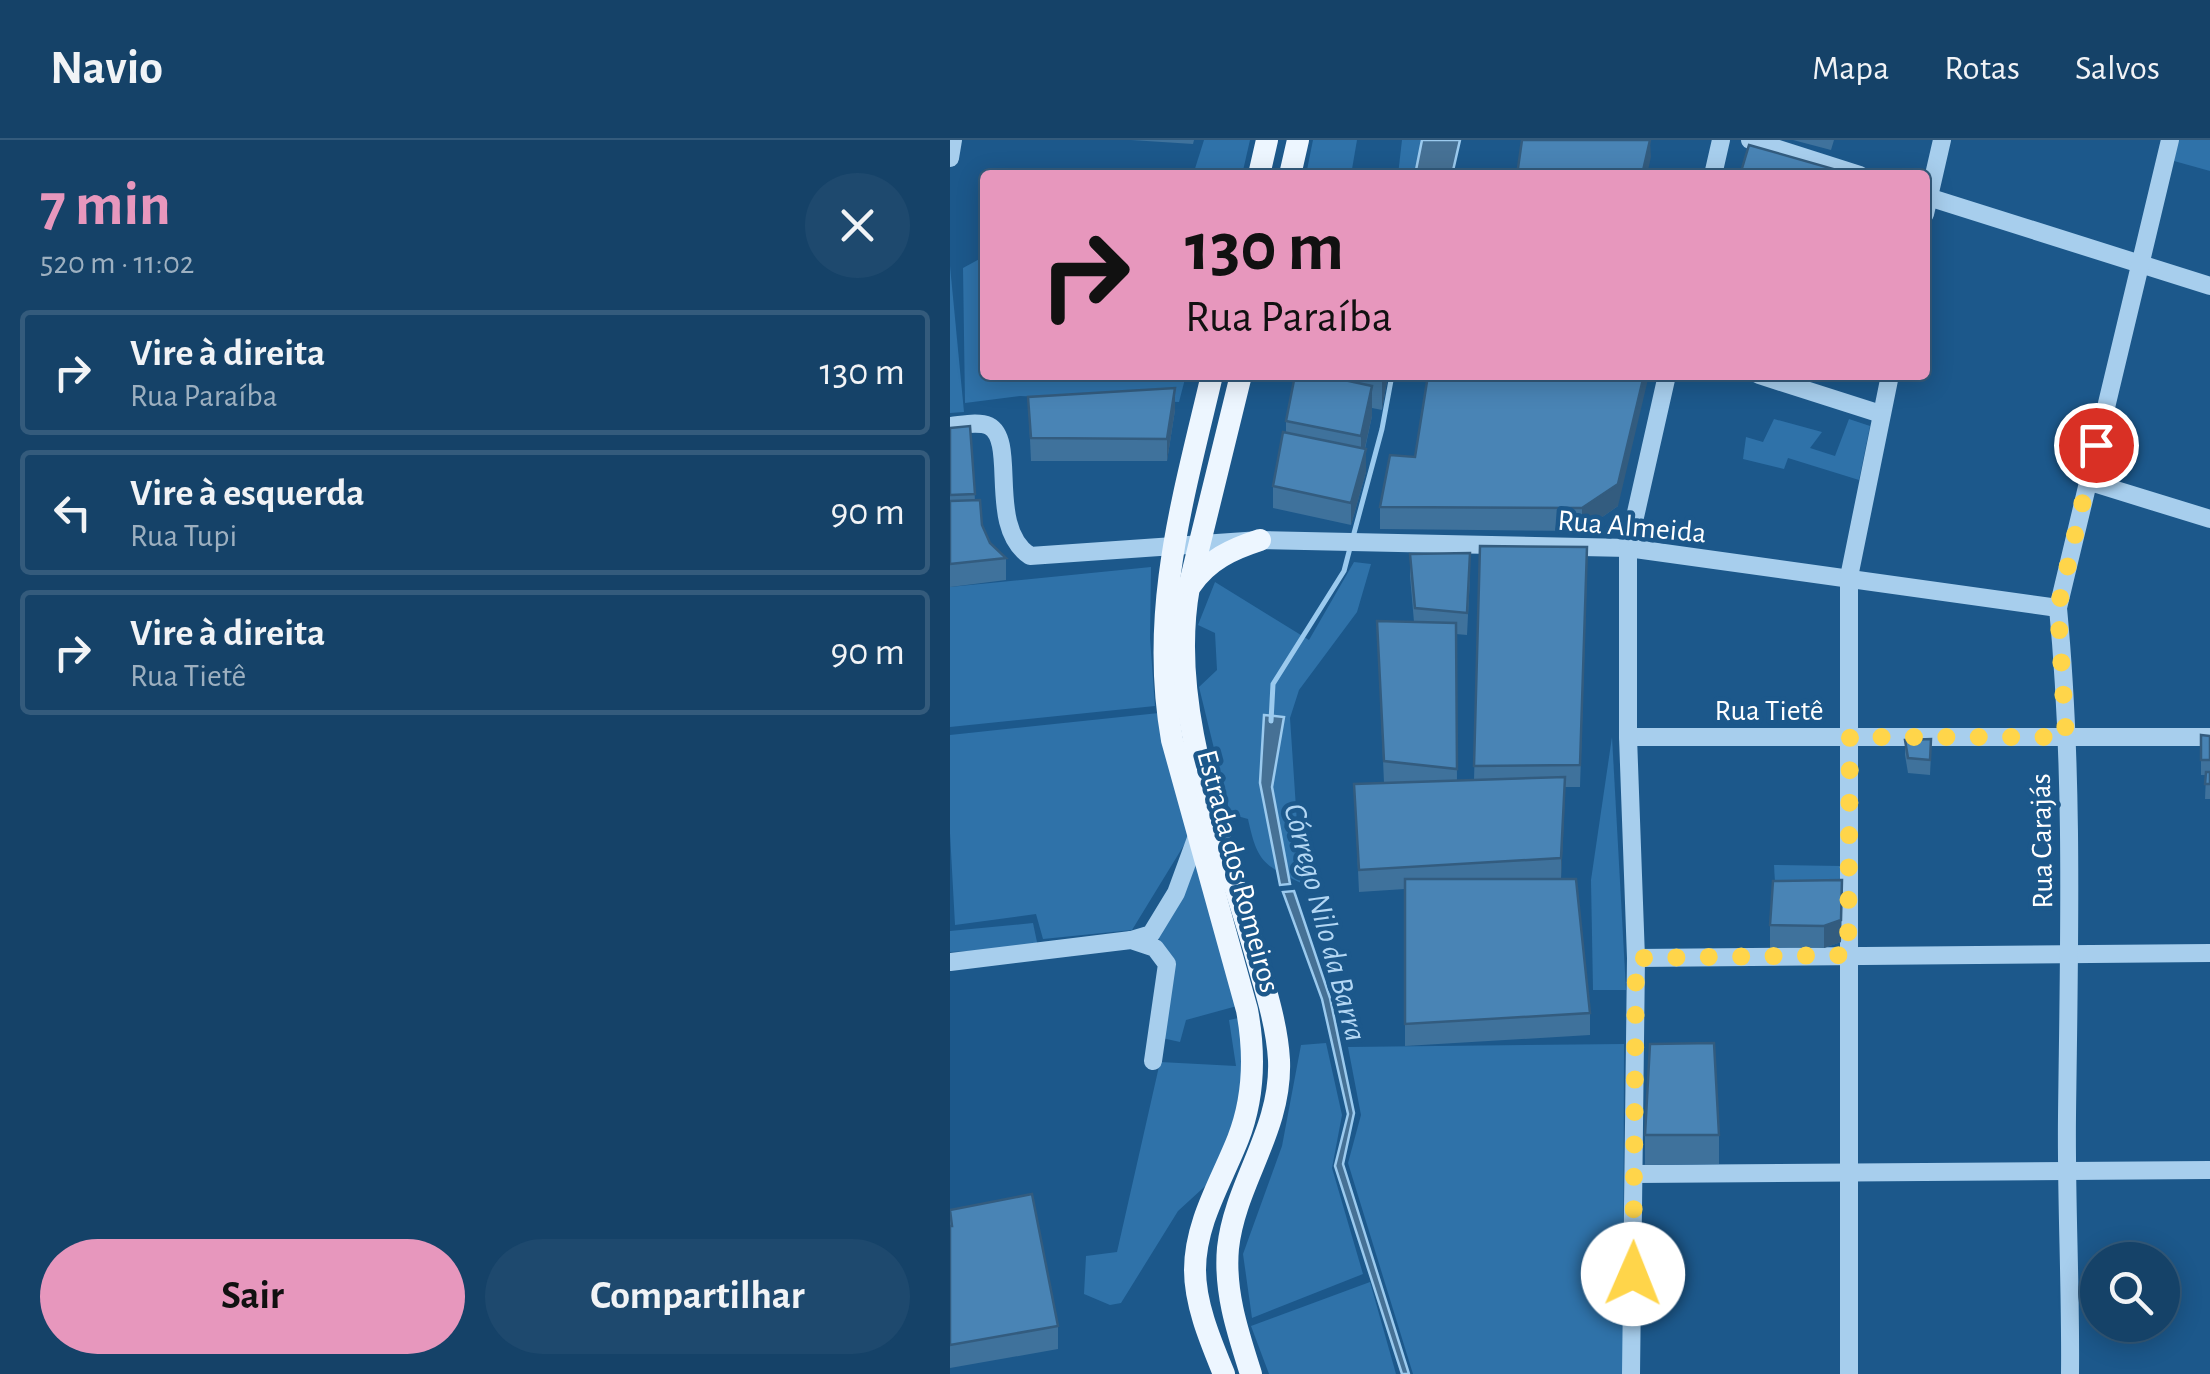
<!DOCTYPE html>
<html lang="pt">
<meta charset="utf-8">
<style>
:root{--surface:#154268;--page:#1e496e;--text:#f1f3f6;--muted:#9db0c0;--line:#345b7c;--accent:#e797bd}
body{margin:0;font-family:"Alegreya Sans",sans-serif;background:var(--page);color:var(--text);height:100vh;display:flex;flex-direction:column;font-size:38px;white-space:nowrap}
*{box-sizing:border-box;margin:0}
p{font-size:32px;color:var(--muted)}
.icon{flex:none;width:55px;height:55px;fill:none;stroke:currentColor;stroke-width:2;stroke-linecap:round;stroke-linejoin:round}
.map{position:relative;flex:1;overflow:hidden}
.drawer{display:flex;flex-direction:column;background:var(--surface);width:950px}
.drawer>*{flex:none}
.top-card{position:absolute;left:30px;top:30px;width:950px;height:210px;border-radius:10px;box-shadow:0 5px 25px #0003,0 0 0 2px var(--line);background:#e797bd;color:#111;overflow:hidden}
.tools{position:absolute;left:1130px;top:1102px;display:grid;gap:20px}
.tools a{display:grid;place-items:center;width:100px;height:100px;border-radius:50%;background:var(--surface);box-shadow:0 5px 25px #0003,0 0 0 2px var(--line);font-size:50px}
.pin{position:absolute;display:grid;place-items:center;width:85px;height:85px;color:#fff;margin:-42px;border:5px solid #fff;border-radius:50%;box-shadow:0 2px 10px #0007}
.me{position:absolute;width:110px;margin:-55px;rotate:1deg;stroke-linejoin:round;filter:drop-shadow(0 0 8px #0008)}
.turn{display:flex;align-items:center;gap:35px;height:210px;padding:0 40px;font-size:45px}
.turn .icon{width:130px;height:130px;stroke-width:2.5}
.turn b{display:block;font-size:70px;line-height:85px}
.round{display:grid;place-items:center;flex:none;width:105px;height:105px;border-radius:52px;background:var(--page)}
.headline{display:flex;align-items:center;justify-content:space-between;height:170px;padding:0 40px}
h1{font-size:60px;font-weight:600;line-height:75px;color:var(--accent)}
.primary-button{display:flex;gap:20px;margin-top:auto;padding:20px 40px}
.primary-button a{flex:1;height:115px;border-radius:60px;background:var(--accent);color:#111;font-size:40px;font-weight:600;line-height:115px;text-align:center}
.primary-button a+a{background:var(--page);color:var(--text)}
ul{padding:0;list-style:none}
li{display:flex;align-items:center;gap:30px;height:125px;margin:0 20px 15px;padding:0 20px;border:5px solid var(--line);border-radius:10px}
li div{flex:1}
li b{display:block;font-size:38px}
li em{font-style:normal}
header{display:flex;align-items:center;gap:60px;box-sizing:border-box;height:140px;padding:0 50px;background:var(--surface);border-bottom:2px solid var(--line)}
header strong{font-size:48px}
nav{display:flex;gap:55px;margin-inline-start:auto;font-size:35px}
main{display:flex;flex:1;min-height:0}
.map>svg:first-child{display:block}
.green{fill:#2f72a9}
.water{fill:#467195;stroke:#9bcaee;stroke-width:2.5}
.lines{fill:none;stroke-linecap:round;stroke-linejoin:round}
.stream{stroke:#9bcaee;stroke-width:5}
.minor{stroke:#a7ceed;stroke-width:18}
.major{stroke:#edf6ff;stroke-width:22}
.wall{fill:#3f729c}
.shaded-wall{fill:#335c7f}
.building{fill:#4984b5;stroke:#335c7f;stroke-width:2.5}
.route{stroke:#ffd54a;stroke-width:18;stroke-dasharray:0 32.4}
.labels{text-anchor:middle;stroke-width:9;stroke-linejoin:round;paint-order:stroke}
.street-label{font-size:30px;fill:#fff;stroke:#1c588b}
.water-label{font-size:32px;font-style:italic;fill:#b3d7f4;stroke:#1c588b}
</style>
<header>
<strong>Navio</strong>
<nav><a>Mapa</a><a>Rotas</a><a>Salvos</a></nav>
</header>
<main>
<section class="drawer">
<div class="headline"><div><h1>7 min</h1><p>520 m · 11:02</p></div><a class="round"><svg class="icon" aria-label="close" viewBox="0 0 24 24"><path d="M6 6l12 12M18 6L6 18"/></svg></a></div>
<ul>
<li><svg class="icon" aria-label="right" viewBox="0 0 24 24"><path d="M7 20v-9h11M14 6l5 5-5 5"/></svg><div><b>Vire à direita</b><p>Rua Paraíba</p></div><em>130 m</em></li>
<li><svg class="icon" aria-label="left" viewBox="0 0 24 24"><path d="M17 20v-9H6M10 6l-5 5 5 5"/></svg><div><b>Vire à esquerda</b><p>Rua Tupi</p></div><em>90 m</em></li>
<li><svg class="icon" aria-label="right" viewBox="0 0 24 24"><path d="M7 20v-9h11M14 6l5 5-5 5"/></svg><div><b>Vire à direita</b><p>Rua Tietê</p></div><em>90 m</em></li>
</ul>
<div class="primary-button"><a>Sair</a><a>Compartilhar</a></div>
</section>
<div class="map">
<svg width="1260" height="1234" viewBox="0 0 1260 1234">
<rect width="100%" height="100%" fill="#1c588b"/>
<g class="green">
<polygon points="254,0 300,0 292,35 243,35"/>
<polygon points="363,0 407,0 401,35 356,35"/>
<polygon points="452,0 507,0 498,35 448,35"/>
<polygon points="1228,0 1260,0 1260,31 1224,21"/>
<polygon points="35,116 35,235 236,235 229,262 70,256 15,263 13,128"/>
<polygon points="0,126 14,272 0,273"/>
<polygon points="824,279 872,292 860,308 885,316 899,279 920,286 909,340 838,318 834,329 793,319 796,297 813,302"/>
<path d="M404,422L421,424L407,472L349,550L340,578L351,743C312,725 307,720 298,679L280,674L249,547L267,530L265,493L248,485L265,442L359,500Z"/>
<polygon points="201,427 200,498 205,566 0,587 0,447"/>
<polygon points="209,573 242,692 182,790 93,799 86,774 5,785 0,693 0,595"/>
<polygon points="662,597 676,850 643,850 641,740"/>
<polygon points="248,714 287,866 236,880 230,902 212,898 225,827 208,797"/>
<polygon points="824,725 892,726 892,762 826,760"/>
<polygon points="83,783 88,807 0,812 0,791"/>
<polygon points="293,877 295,960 264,1038 228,1071 171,1163 160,1165 134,1154 136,1116 167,1112 210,922 286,926 279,880"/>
<polygon points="376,903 392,975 382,1028 413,1134 302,1178 293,1114 332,1006 351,905"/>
<polygon points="674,904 673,1234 463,1234 398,1023 411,975 398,907"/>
<polygon points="420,1142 446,1234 319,1234 301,1186"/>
</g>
<g class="water">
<polygon points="472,0 510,0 502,35 465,35"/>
<polygon points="314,575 334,577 322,647 340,744 330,745 310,643"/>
<polygon points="344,751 380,858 404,973 393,1024 459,1234 452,1234 385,1026 398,974 372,859 333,752"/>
</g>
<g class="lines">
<g class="stream">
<polyline points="403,397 432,289 442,235"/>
<polyline points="321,581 323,544 394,431 400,408"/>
</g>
<g class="minor">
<polyline points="800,0 910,35"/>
<polyline points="0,18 3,0"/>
<polyline points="763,35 771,0"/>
<polyline points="975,56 1260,146"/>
<polyline points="975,74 992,0"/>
<polyline points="809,235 931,274"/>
<path d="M0,286C12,285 28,281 39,286C68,301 36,387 80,416L310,400L678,408L1108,468"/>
<polyline points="1137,341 1260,379"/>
<polyline points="678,597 1260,597"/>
<polyline points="181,800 201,794 226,753 248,693"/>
<polyline points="686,818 1260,813"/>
<polyline points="0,822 181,800 205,808 217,824 203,921"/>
<polyline points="684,1034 1260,1030"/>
<polyline points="681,1234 686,818 678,597 678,408 717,235"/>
<polyline points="899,1234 899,437 940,235"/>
<path d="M1120,1234C1121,1148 1116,1062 1117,976C1119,807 1124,636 1108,468L1220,0"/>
</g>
<g class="major">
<polyline points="309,35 317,0"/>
<polyline points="340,35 348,0"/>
<path d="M262,235C233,359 199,471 222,600L297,870C305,913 304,958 288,999C271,1042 245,1083 245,1130C245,1165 261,1202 274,1234"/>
<path d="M291,235L239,447C217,569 271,694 304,809C314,845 327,883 329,920C332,990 285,1043 278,1108C274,1152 288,1193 301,1234"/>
<path d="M241,445C258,420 282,409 310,400"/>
</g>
</g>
<g class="wall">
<polygon points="181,0 244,0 243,4"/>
<polygon points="843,0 884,0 881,10"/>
<polygon points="345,235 438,235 432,270 422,268 422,276 415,309 416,332 401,385 323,368 323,346 336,292 336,281"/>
<polygon points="78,257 225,270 217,321 81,321"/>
<polygon points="20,286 25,360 32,385 40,403 56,418 56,440 0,447 0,288"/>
<polygon points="465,317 668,366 632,391 430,389 430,367"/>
<polygon points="530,406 637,429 630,647 615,647 611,739 640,873 640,895 455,906 455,749 409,752 404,644 434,643 427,481 464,482 460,436 460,414 520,436 517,495 506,494 507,641 524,640"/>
<polygon points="1251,595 1260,596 1260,659 1255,659 1256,635 1251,635"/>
<polygon points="955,600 981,614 980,635 958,633 955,615"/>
<polygon points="892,740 891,802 874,808 820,807 820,785"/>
<polygon points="695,995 769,995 769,1024 695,1025"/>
<polygon points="0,1070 108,1186 108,1209 0,1228"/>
</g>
<g class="shaded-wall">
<polygon points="700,0 701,17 697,35 692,35"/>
<polygon points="433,235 438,235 432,270 432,240"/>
<polygon points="694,235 699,235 668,366 632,391 632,368"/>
<polygon points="422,246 422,276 411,325 411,296"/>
<polygon points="225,248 225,270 217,321 217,299"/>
<polygon points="416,309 416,332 401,385 401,363"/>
<polygon points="615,637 615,659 611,740 611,718"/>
<polygon points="892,740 891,802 874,808 874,786"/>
</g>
<g class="building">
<polygon points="572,0 700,0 692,35 567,35"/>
<polygon points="799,5 894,32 893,35 790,35"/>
<polygon points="345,235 371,235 422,246 411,296 336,281"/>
<polygon points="404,235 433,235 432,240"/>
<polygon points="478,235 694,235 668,344 632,368 430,367 440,315 465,317"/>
<polygon points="225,248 217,299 81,298 78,257"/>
<polygon points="20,286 25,354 0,355 0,288"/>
<polygon points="333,292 416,309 401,363 323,346"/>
<polygon points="30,360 32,385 40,403 56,418 0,424 0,361"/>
<polygon points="530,406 637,407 630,625 524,626"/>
<polygon points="520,413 517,473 465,468 460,414"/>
<polygon points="427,481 506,483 507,629 434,621"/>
<polygon points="1251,595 1260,596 1260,620 1251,620"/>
<polygon points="981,599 980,620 958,618 955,600"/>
<polygon points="1256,632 1260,632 1260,644 1255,644"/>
<polygon points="615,637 611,718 409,730 404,644"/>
<polygon points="455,739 626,739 640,873 455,884"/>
<polygon points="892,740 891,780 874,786 820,785 823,741"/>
<polygon points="764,903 769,995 695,995 700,904"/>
<polygon points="82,1054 108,1186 0,1205 0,1086 2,1086 0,1070"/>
</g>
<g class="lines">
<polyline class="route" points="683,1134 686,818 898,815 900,597 1116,597 1108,468 1146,305"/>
</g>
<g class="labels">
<g class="street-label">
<text transform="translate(682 386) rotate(5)" y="10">Rua Almeida</text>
<text x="819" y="580">Rua Tietê</text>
<text transform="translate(1091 701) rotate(-91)" y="10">Rua Carajás</text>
<text transform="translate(289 731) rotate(75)" y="10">Estrada dos Romeiros</text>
</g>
<g class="water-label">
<text transform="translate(376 782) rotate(75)" y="11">Córrego Nilo da Barra</text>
</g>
</g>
</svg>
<div class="tools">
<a><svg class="icon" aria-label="search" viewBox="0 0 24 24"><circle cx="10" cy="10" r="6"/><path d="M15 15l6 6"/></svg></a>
</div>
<div class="pin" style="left:1146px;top:305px;background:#d93025"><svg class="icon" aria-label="arrive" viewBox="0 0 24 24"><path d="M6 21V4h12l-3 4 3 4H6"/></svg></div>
<svg class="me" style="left:683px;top:1134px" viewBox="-20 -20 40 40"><circle r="19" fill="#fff"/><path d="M0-13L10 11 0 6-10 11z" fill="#ffd54a"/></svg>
<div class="top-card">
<div class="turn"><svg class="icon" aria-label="right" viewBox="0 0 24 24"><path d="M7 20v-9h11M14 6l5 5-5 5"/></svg><div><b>130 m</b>Rua Paraíba</div></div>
</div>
</div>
</main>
